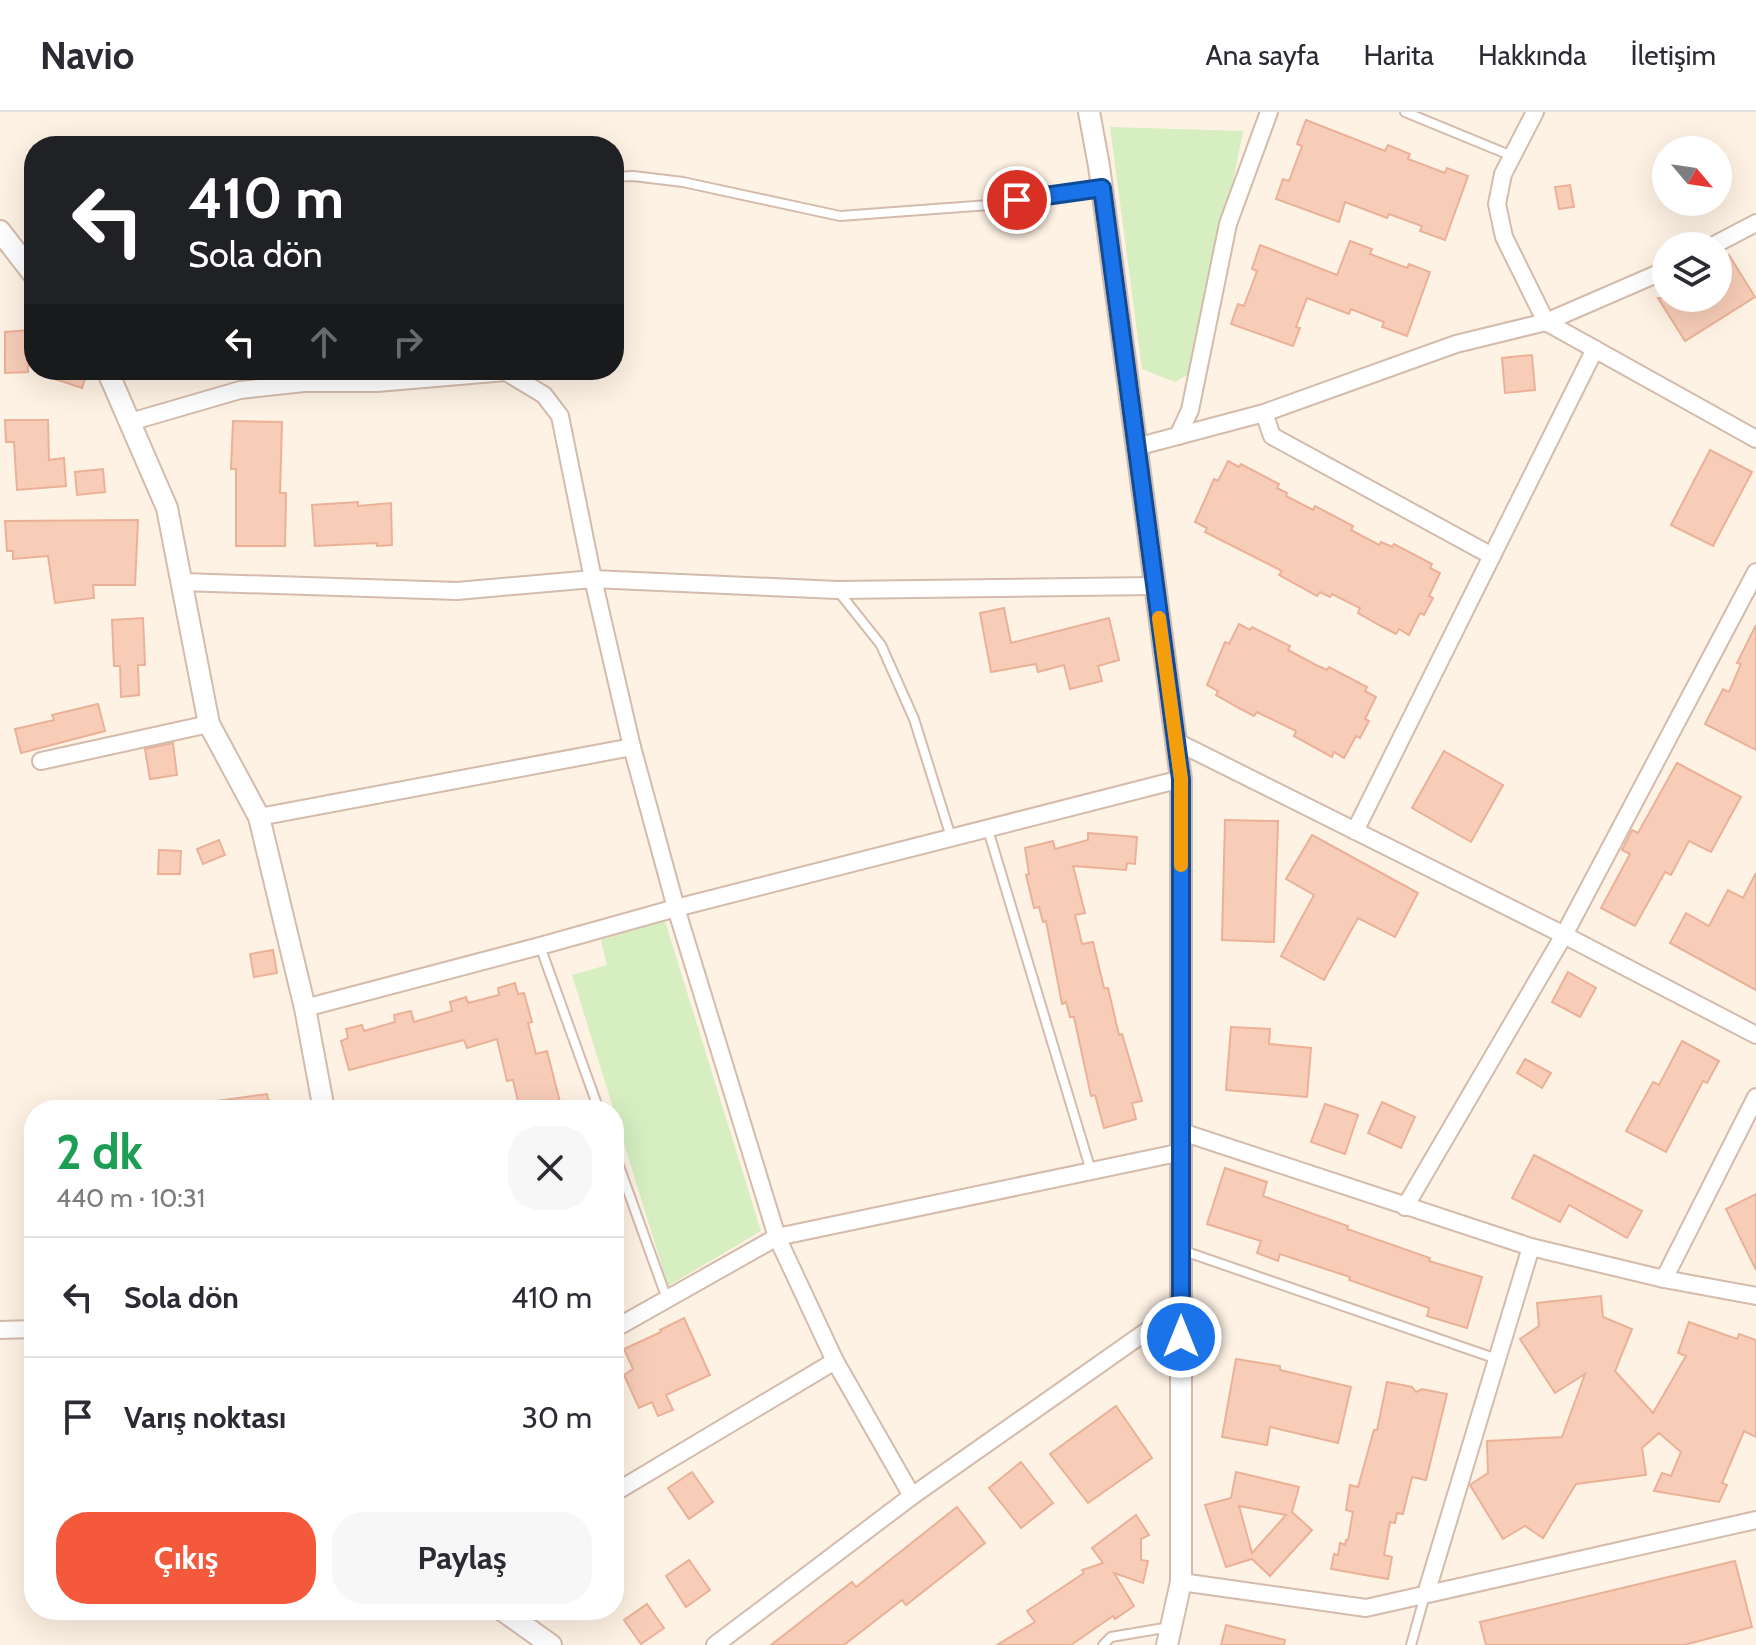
<!DOCTYPE html>
<html lang="tr">
<meta charset="utf-8">
<style>
:root{--surface:#fff;--page:#f7f7f7;--text:#2b2b33;--muted:#7c7c81;--line:#e1e1e2;--accent:#f5593c}
body{margin:0;font-family:Cabin,sans-serif;background:var(--page);color:var(--text);height:100vh;display:flex;flex-direction:column;font-size:30px;white-space:nowrap}
*{box-sizing:border-box;margin:0}
p{font-size:26px;color:var(--muted)}
.icon{flex:none;width:44px;height:44px;fill:none;stroke:currentColor;stroke-width:2;stroke-linecap:round;stroke-linejoin:round}
.map{position:relative;flex:1;overflow:hidden}
.sheet{position:absolute;left:24px;top:988px;width:600px;height:520px;display:flex;flex-direction:column;background:var(--surface);border-radius:32px;box-shadow:0 8px 32px #0002}
.sheet>*{flex:none}
.banner{position:absolute;left:24px;top:24px;width:600px;height:244px;border-radius:32px;box-shadow:0 8px 32px #0002;background:#202124;color:#fff;overflow:hidden}
.needle{width:52px;rotate:119deg}
.buttons{position:absolute;left:1652px;top:24px;display:grid;gap:16px}
.buttons a{display:grid;place-items:center;width:80px;height:80px;border-radius:50%;background:var(--surface);box-shadow:0 8px 32px #0002;font-size:40px}
.pin{position:absolute;display:grid;place-items:center;width:68px;height:68px;color:#fff;margin:-34px;border:4px solid #fff;border-radius:50%;box-shadow:0 2px 8px #0007}
.me{position:absolute;width:88px;margin:-44px;rotate:0deg;stroke-linejoin:round;filter:drop-shadow(0 0 6px #0008)}
.turn{display:flex;align-items:center;gap:28px;height:168px;padding:0 32px;font-size:36px}
.turn .icon{width:104px;height:104px;stroke-width:2.5}
.turn b{display:block;font-size:56px;line-height:68px}
.lanes{display:flex;align-items:center;height:76px;padding:0 32px;background:#0003;justify-content:center;gap:40px;direction:ltr}
.lanes .off{opacity:.35}
.round{display:grid;place-items:center;flex:none;width:84px;height:84px;border-radius:32px;background:var(--page)}
.headline{display:flex;align-items:center;justify-content:space-between;height:136px;padding:0 32px}
h1{font-size:48px;font-weight:700;line-height:60px;color:#1e9e55}
.primary-button{display:flex;gap:16px;margin-top:auto;padding:16px 32px}
.primary-button a{flex:1;height:92px;border-radius:32px;background:var(--accent);color:#fff;font-size:32px;font-weight:700;line-height:92px;text-align:center}
.primary-button a+a{background:var(--page);color:var(--text)}
ul{padding:0;list-style:none}
li{display:flex;align-items:center;gap:24px;height:120px;padding:0 32px;border-top:2px solid var(--line)}
li div{flex:1}
li b{display:block;font-size:30px}
li em{font-style:normal}
header{display:flex;align-items:center;gap:48px;box-sizing:border-box;height:112px;padding:0 40px;background:var(--surface);border-bottom:2px solid var(--line)}
header strong{font-size:38px}
nav{display:flex;gap:44px;margin-inline-start:auto;font-size:28px}
.map>svg:first-child{display:block}
.green{fill:#d6eec0}
.building{fill:#f7cdb8;stroke:#ebb197;stroke-width:2;fill-rule:evenodd}
.lines{fill:none;stroke-linecap:round;stroke-linejoin:round}
.service-casing{stroke:#d4bbab;stroke-width:12}
.minor-casing{stroke:#d4bbab;stroke-width:20}
.tertiary-casing{stroke:#d4bbab;stroke-width:24}
.service{stroke:#fff;stroke-width:8}
.minor{stroke:#fff;stroke-width:16}
.tertiary{stroke:#fff;stroke-width:20}
.route-casing{stroke:#114b97;stroke-width:20}
.route{stroke:#1a73e8;stroke-width:14}
.slow{stroke:#f59e0b;stroke-width:14}
</style>
<header>
<strong>Navio</strong>
<nav><a>Ana sayfa</a><a>Harita</a><a>Hakkında</a><a>İletişim</a></nav>
</header>
<div class="map">
<svg width="1756" height="1533" viewBox="0 0 1756 1533">
<rect width="100%" height="100%" fill="#fef2e4"/>
<g class="green">
<polygon points="1110,15 1243,19 1197,257 1175,270 1142,257"/>
<polygon points="665,809 761,1119 668,1174 572,863 607,853 601,828"/>
</g>
<g class="building">
<polygon points="1306,8 1385,39 1388,33 1410,42 1408,47 1445,61 1447,56 1468,64 1445,128 1420,119 1422,114 1389,102 1387,106 1345,90 1339,110 1276,87 1283,67 1289,69 1302,34 1297,32"/>
<polygon points="1570,73 1574,95 1559,97 1555,75"/>
<polygon points="1350,129 1372,137 1370,142 1407,156 1409,152 1430,160 1407,224 1382,215 1384,210 1351,197 1349,202 1307,186 1296,215 1300,216 1293,234 1231,212 1238,192 1244,194 1257,159 1252,157 1260,133 1337,163"/>
<polygon points="1729,143 1755,185 1685,229 1658,186 1718,186 1718,150"/>
<polygon points="29,218 28,260 5,261 5,220"/>
<polygon points="1532,243 1535,278 1505,281 1502,246"/>
<polygon points="37,258 88,258 82,276 37,261"/>
<polygon points="5,308 48,308 49,348 64,346 66,374 17,378 14,330 6,330"/>
<polygon points="233,309 282,310 280,381 286,381 285,434 236,434 236,357 231,357"/>
<polygon points="1710,338 1752,360 1713,434 1671,413"/>
<polygon points="1228,349 1239,355 1241,352 1279,372 1277,376 1287,381 1286,384 1313,398 1315,394 1353,414 1351,418 1379,433 1381,430 1392,435 1394,432 1432,452 1430,456 1440,461 1429,484 1433,486 1424,503 1420,501 1409,523 1399,517 1396,522 1381,514 1358,501 1360,496 1332,482 1330,485 1320,480 1317,484 1279,463 1282,459 1205,420 1207,416 1195,410 1214,367 1218,369"/>
<polygon points="103,357 105,380 77,383 75,360"/>
<polygon points="358,390 358,394 391,391 392,433 377,434 377,431 315,434 312,393"/>
<polygon points="138,408 135,473 93,473 94,486 55,491 48,444 13,447 13,439 7,439 5,409"/>
<polygon points="1004,496 1011,531 1109,506 1119,548 1098,554 1102,569 1070,577 1064,553 1038,560 1036,552 991,560 980,501"/>
<polygon points="143,506 145,553 138,553 139,583 121,585 120,554 114,554 112,508"/>
<polygon points="1239,512 1250,518 1252,515 1290,534 1288,538 1316,553 1327,558 1329,555 1367,575 1365,579 1376,585 1365,607 1369,609 1360,626 1356,624 1344,646 1334,640 1332,645 1294,624 1296,619 1257,600 1254,604 1239,596 1216,583 1218,579 1207,573 1225,530 1229,532"/>
<polygon points="1756,513 1756,638 1705,612 1723,577 1729,580 1741,552 1737,551"/>
<polygon points="98,592 105,619 21,641 15,617 54,608 52,603"/>
<polygon points="173,631 177,663 150,667 145,637"/>
<polygon points="1444,639 1503,673 1471,730 1412,696"/>
<polygon points="1677,651 1741,685 1711,740 1689,729 1671,763 1665,760 1635,814 1601,796 1630,742 1622,738 1632,718 1638,721"/>
<polygon points="1225,708 1278,709 1274,830 1222,828"/>
<polygon points="1088,721 1137,725 1135,752 1127,751 1126,758 1073,754 1085,801 1075,803 1082,832 1093,830 1104,876 1108,876 1119,923 1122,922 1142,989 1132,991 1136,1007 1104,1016 1095,983 1091,984 1074,905 1070,905 1066,890 1062,892 1046,809 1043,810 1039,795 1034,796 1026,763 1029,762 1025,736 1053,729 1055,737 1088,728"/>
<polygon points="1312,723 1418,781 1395,825 1358,806 1324,868 1281,844 1314,783 1286,767"/>
<polygon points="219,728 225,743 203,752 197,737"/>
<polygon points="159,738 181,739 180,762 158,762"/>
<polygon points="1756,761 1756,878 1670,831 1686,801 1709,814 1728,778 1743,786"/>
<polygon points="273,838 277,861 254,865 250,842"/>
<polygon points="1568,860 1596,876 1580,905 1552,890"/>
<polygon points="515,871 518,882 524,881 532,910 528,911 536,942 547,939 562,998 520,998 513,968 507,969 497,927 467,936 464,928 349,958 341,929 348,926 346,917 362,913 364,919 395,910 394,903 411,899 414,910 452,899 450,890 466,885 468,891 499,883 498,876"/>
<polygon points="1231,915 1270,917 1269,932 1311,936 1307,985 1226,978"/>
<polygon points="1682,929 1719,949 1707,971 1703,969 1666,1040 1626,1019 1653,970 1659,973"/>
<polygon points="1525,947 1551,961 1542,976 1517,961"/>
<polygon points="267,982 271,998 216,998 216,989"/>
<polygon points="1382,990 1415,1005 1401,1036 1368,1021"/>
<polygon points="1325,992 1358,1003 1345,1042 1311,1030"/>
<polygon points="1534,1043 1642,1099 1627,1126 1569,1093 1560,1110 1512,1086"/>
<polygon points="1225,1056 1267,1070 1263,1084 1348,1114 1347,1117 1430,1146 1429,1149 1482,1165 1467,1216 1427,1204 1429,1196 1349,1168 1350,1165 1280,1142 1278,1149 1257,1141 1261,1129 1207,1112"/>
<polygon points="1756,1082 1756,1158 1726,1097"/>
<polygon points="1601,1184 1603,1205 1632,1217 1615,1259 1653,1301 1686,1244 1678,1241 1689,1210 1737,1227 1739,1222 1756,1228 1756,1325 1744,1319 1722,1371 1727,1373 1719,1390 1654,1379 1662,1361 1671,1364 1681,1340 1659,1321 1642,1336 1646,1363 1576,1372 1543,1426 1525,1414 1503,1427 1470,1373 1488,1361 1487,1329 1562,1325 1585,1262 1555,1281 1520,1227 1539,1214 1537,1191"/>
<polygon points="684,1206 710,1263 666,1283 673,1298 658,1304 652,1290 639,1296 624,1263 633,1257 624,1237 661,1220 660,1218"/>
<polygon points="1236,1247 1280,1254 1280,1258 1351,1275 1338,1331 1270,1315 1267,1333 1222,1325"/>
<polygon points="1387,1270 1412,1275 1416,1280 1422,1277 1447,1282 1426,1368 1412,1365 1403,1402 1397,1401 1395,1411 1390,1410 1384,1443 1392,1445 1388,1467 1331,1457 1334,1442 1338,1443 1340,1431 1345,1433 1346,1428 1348,1428 1353,1400 1346,1398 1350,1373 1358,1375 1374,1318 1377,1318"/>
<polygon points="1116,1294 1152,1346 1088,1391 1050,1342"/>
<polygon points="1021,1350 1053,1391 1021,1416 989,1376"/>
<polygon points="692,1360 713,1390 689,1407 668,1376"/>
<path d="M1236,1360L1299,1375L1292,1400L1312,1418L1270,1464L1252,1447L1226,1455L1205,1393L1231,1386ZM1239,1394L1286,1403L1252,1441Z"/>
<polygon points="957,1395 985,1431 906,1493 902,1488 844,1533 771,1533 852,1470 856,1475"/>
<polygon points="1136,1403 1149,1423 1141,1427 1141,1448 1148,1449 1143,1471 1114,1461 1134,1494 1115,1507 1113,1504 1071,1533 997,1533 1035,1510 1027,1499 1084,1461 1082,1458 1103,1451 1092,1436"/>
<polygon points="689,1448 710,1478 686,1495 666,1464"/>
<polygon points="1735,1449 1752,1515 1684,1533 1486,1533 1480,1510"/>
<polygon points="647,1492 664,1516 641,1532 624,1508"/>
<polygon points="1226,1513 1285,1528 1284,1533 1221,1533"/>
</g>
<g class="lines">
<g class="service-casing">
<g id="service">
<polyline points="1405,0 1512,44"/>
<polyline points="614,65 633,64 683,70 840,104 989,93 1099,76"/>
<polyline points="838,479 881,533 914,607 951,725"/>
<polyline points="988,718 1091,1059"/>
<polyline points="540,834 599,998"/>
<polyline points="614,1040 667,1187"/>
<polyline points="1184,1139 1497,1247"/>
<polyline points="1103,1533 1111,1525 1170,1515"/>
<polyline points="1411,1533 1425,1483"/>
</g>
</g>
<g class="minor-casing">
<g id="minor">
<polyline points="1535,0 1503,62 1497,92 1504,125 1546,210 1756,327"/>
<polyline points="1712,134 1756,111"/>
<polyline points="1264,301 1272,324 1492,444"/>
<polyline points="130,310 240,278 304,271 377,271 506,260 544,283 560,304 593,467 632,635 676,796 777,1125 835,1249 912,1384 715,1533"/>
<polyline points="1178,324 1190,298 1228,112 1269,0"/>
<polyline points="1136,335 1264,301 1456,232 1546,210 1666,158"/>
<polyline points="182,470 457,479 593,467 837,478 1155,474"/>
<polyline points="1175,629 1564,823 1756,923"/>
<polyline points="41,649 209,612"/>
<polyline points="259,705 632,635"/>
<polyline points="1355,719 1595,237"/>
<polyline points="305,896 540,834 676,796 1181,667"/>
<polyline points="1182,1020 1531,1135 1664,1167 1756,1184"/>
<polyline points="1405,1095 1564,823 1756,460"/>
<polyline points="1664,1167 1756,985"/>
<polyline points="614,1217 777,1125 1182,1040"/>
<polyline points="0,1218 34,1217"/>
<polyline points="614,1381 835,1249"/>
<polyline points="912,1384 1181,1195"/>
<polyline points="1181,1470 1366,1496 1756,1408"/>
<polyline points="1426,1482 1531,1135"/>
</g>
</g>
<g class="tertiary-casing">
<g id="tertiary">
<polyline points="1089,0 1099,54 1181,667 1181,1470 1167,1533"/>
<polyline points="0,119 34,163"/>
<polyline points="107,258 167,396 209,612 259,705 305,896 324,998"/>
<polyline points="502,1498 551,1533"/>
</g>
</g>
<use href="#service" class="service"/>
<use href="#minor" class="minor"/>
<use href="#tertiary" class="tertiary"/>
</g>
<g class="lines">
<g class="route-casing">
<polyline id="route" points="1017,88 1102,76 1181,667 1181,1225"/>
</g>
<use href="#route" class="route"/>
<polyline class="slow" points="1159,506 1181,667 1181,753"/>
</g>
</svg>
<div class="buttons">
<a><svg class="needle" viewBox="-14 -14 28 28"><path d="M0-13l5 13h-10z" fill="#e53935"/><path d="M0 13l5-13h-10z" fill="#7c7c81"/></svg></a>
<a><svg class="icon" aria-label="layers" viewBox="0 0 24 24"><path d="M12 4l9 5-9 5-9-5zM3 14l9 5 9-5"/></svg></a>
</div>
<div class="pin" style="left:1017px;top:88px;background:#d93025"><svg class="icon" aria-label="arrive" viewBox="0 0 24 24"><path d="M6 21V4h12l-3 4 3 4H6"/></svg></div>
<svg class="me" style="left:1181px;top:1225px" viewBox="-20 -20 40 40"><circle r="17" fill="#1a73e8" stroke="#fff" stroke-width="3"/><path d="M0-11L8 9 0 5-8 9z" fill="#fff"/></svg>
<div class="banner">
<div class="turn"><svg class="icon" aria-label="left" viewBox="0 0 24 24"><path d="M17 20v-9H6M10 6l-5 5 5 5"/></svg><div><b>410 m</b>Sola dön</div></div>
<div class="lanes"><svg class="icon" aria-label="left" viewBox="0 0 24 24"><path d="M17 20v-9H6M10 6l-5 5 5 5"/></svg><svg class="icon off" aria-label="ahead" viewBox="0 0 24 24"><path d="M12 20V5M6 11l6-6 6 6"/></svg><svg class="icon off" aria-label="right" viewBox="0 0 24 24"><path d="M7 20v-9h11M14 6l5 5-5 5"/></svg></div>
</div>
<section class="sheet">
<div class="headline"><div><h1>2 dk</h1><p>440 m · 10:31</p></div><a class="round"><svg class="icon" aria-label="close" viewBox="0 0 24 24"><path d="M6 6l12 12M18 6L6 18"/></svg></a></div>
<ul>
<li><svg class="icon" aria-label="left" viewBox="0 0 24 24"><path d="M17 20v-9H6M10 6l-5 5 5 5"/></svg><div><b>Sola dön</b></div><em>410 m</em></li>
<li><svg class="icon" aria-label="arrive" viewBox="0 0 24 24"><path d="M6 21V4h12l-3 4 3 4H6"/></svg><div><b>Varış noktası</b></div><em>30 m</em></li>
</ul>
<div class="primary-button"><a>Çıkış</a><a>Paylaş</a></div>
</section>
</div>
